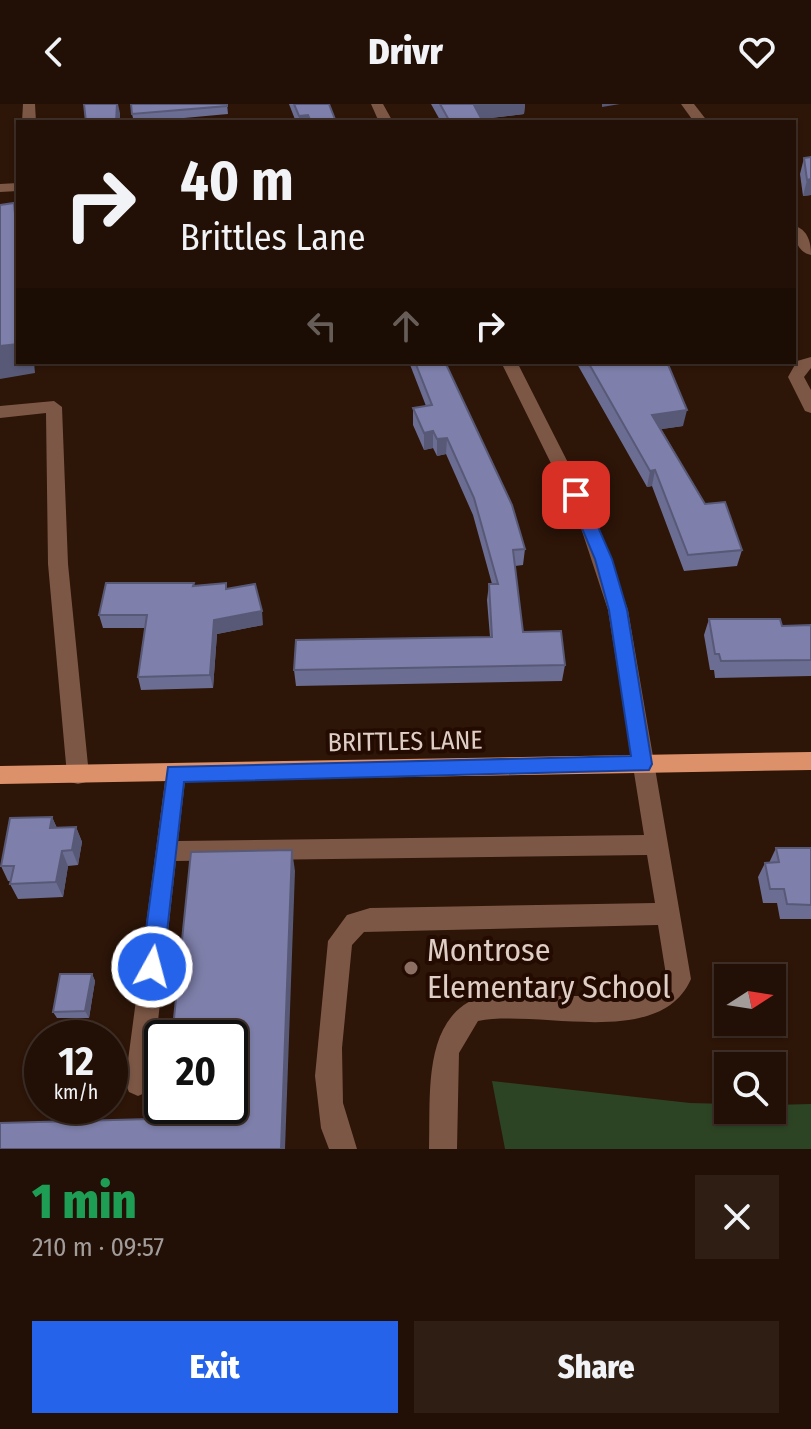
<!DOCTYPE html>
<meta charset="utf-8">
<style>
:root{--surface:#221006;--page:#2e1e14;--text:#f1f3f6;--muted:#a29d9b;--line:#3f3028;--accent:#2563eb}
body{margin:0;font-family:"Fira Sans Condensed",sans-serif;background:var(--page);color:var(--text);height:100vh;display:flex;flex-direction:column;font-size:30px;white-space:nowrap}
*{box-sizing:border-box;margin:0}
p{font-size:26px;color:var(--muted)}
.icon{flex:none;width:44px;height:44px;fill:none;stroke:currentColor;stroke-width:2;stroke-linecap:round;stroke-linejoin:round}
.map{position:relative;height:1045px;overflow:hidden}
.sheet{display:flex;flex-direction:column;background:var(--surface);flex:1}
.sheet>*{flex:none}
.top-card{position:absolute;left:16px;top:16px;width:780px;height:244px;border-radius:0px;box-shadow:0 2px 6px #0004,0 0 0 2px var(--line);background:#221006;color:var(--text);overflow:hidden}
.needle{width:52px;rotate:78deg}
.fabs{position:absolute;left:714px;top:860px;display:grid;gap:16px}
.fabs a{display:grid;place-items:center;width:72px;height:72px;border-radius:0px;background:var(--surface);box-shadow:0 2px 6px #0004,0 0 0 2px var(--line);font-size:40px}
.speed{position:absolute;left:24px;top:916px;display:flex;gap:16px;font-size:40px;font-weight:700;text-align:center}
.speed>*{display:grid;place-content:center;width:104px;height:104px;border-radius:50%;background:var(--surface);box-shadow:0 2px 6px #0004,0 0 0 2px var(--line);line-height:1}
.speed small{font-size:20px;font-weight:400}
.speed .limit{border:4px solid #111;border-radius:12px;background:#fff;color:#111}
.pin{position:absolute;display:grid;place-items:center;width:68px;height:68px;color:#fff;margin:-34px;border-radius:16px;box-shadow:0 4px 12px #0006}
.me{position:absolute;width:88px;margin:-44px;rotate:7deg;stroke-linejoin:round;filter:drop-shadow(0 0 6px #0008)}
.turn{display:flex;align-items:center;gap:28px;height:168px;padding:0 32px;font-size:36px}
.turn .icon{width:104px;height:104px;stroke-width:2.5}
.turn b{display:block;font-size:56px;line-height:68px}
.lanes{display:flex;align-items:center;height:76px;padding:0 32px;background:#0003;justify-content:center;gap:40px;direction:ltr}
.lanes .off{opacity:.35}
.round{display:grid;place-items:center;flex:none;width:84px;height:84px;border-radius:0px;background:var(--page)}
.summary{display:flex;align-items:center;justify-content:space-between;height:136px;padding:0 32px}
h1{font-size:48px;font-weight:800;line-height:60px;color:#1e9e55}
.cta{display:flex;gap:16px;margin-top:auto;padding:16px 32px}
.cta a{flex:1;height:92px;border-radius:0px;background:var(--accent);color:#fff;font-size:32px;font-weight:800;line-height:92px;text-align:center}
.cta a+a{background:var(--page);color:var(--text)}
header{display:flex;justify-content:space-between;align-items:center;height:104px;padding:0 32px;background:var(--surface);font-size:36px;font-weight:800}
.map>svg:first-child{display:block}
.green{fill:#2c4424}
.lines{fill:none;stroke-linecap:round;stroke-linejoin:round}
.minor{fill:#7c5745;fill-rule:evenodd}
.major{fill:#dd916b;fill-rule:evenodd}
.wall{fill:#6c6d92}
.shaded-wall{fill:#585977}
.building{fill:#7e7faa;stroke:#585977;stroke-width:2}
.route{fill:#2563eb;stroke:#184099;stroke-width:2}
.education-dot{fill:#8d6e63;stroke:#230b02;stroke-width:3}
.labels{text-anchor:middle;stroke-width:8;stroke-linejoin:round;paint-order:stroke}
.street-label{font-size:26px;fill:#dfcec5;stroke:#230b02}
.near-poi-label{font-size:32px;fill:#dfcec5;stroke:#230b02;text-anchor:start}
</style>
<header><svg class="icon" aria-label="back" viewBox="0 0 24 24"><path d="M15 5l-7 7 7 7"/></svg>Drivr<svg class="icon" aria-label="heart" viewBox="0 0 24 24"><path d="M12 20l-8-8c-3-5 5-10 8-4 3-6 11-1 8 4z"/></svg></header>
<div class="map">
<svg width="811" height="1045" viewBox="0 0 811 1045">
<rect width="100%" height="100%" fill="#2d1508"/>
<polygon class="green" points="492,977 690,999 728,1000 728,1006 772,1006 772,1001 811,1000 811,1045 505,1045"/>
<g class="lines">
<g class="minor">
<polygon points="23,0 35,0 36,18 22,18"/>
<polygon points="371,0 383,0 393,18 379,18"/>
<polygon points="681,0 694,0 708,18 694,18"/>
<polygon points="18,79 18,87 0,88 0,80"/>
<path d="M794,122C808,125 811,139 811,151C797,148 794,134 794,122Z"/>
<polygon points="811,253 811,264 804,273 811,286 811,309 805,307 788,273 797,257"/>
<path d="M501,258H517L595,412L628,506L691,875C660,946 540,905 478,917L459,949L457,1045H429C431,992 421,912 482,892H642L652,887L666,871L658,821L364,828L352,841L342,944L343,999L357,1045H329L321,1024L315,972L328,837L347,811L370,804L655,799L647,751L176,757L151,979L147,988L138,992L129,988L125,979L167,662L175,660L183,662L186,669L178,737L644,731L608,506L577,412Z"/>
<polygon points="54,297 62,303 68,460 89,671 86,678 78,680 70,678 67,671 48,460 46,309 0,314 0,302"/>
</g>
<polygon class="major" points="811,648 811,666 0,680 0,662"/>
</g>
<g class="wall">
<polygon points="227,0 228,10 140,18 134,18 132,10"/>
<polygon points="289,0 329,0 336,18 296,18"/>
<polygon points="431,0 525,0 524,10 482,15 482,18 441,18"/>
<polygon points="804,54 811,91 803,92 800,70"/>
<polygon points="409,258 445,258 525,445 523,461 515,462 523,528 565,561 562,577 296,582 294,566 490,533 487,496 489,480 492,480 473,411 446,350 437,352 433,344 424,346 413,321 413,304 426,302"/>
<polygon points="576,258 667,258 683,322 661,325 705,400 742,446 737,462 684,467 652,382 647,383"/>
<polygon points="226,479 227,485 263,521 217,530 213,584 141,586 138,573 145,524 103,524 99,511 194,482"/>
<polygon points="709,515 782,522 811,521 811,572 715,574 714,566 710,566 704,531"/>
<polygon points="52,713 57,724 76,723 82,738 78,761 68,762 63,793 18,795 10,780 11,777 8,777 1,762"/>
<polygon points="776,744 811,744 811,815 780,815 777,799 763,799 758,773 765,759 769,759"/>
<polygon points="92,870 95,877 89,914 57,914 53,908"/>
</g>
<g class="shaded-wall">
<polygon points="117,0 118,0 120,9 120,18 116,18"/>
<polygon points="480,0 525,0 524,10 473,16 474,1"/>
<polygon points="602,0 620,0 602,3"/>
<polygon points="308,11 309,18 299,18 299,12"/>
<polygon points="811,75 811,91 803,92 807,76"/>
<polygon points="14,99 18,113 18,142"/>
<polygon points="18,240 18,258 34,258 35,269 0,275 0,242"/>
<polygon points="687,306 683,322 649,327 652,311"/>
<polygon points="433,327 433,344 424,346 424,329"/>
<polygon points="447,334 446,350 437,352 437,335"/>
<polygon points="655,366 652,382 647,383 650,367"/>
<polygon points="262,507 263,521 217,530 213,584 210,571 214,516"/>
<polygon points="52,713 59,729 50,724"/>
<polygon points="76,723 82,738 78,761 72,746"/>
<polygon points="292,746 295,767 285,1045 281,1045"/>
<polygon points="62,747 68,762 63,793 56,778"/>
<polygon points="92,870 95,877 89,914 85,907"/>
</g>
<g class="building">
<polygon points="84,0 117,0 116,18 86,18"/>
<polygon points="131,0 227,0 227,2 132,10"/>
<polygon points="294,0 329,0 336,18 311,18 308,11 299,12"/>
<polygon points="440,0 480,0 474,1 482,16 474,17 475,18 450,18"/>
<polygon points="811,53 811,75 807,76 804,54"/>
<polygon points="14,99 18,142 18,240 0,242 0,101"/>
<polygon points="415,258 445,258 512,401 525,445 513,446 523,528 561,527 565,561 294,566 296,536 492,533 489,480 498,480 474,394 447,334 437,335 433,327 424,329 413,304 432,301"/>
<polygon points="588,258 667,258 687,306 652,311 705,400 725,398 742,446 688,451 655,366 650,367"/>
<polygon points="106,479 194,479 193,482 226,479 226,485 255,480 262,507 214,516 210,571 138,573 147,511 99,511"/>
<polygon points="709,515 780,515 782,522 811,521 811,556 721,557 719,550 715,550"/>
<polygon points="52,713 50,724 76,723 72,746 62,747 56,778 10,780 14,762 1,762 10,714"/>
<polygon points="776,744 811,744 811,801 787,800 784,785 770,785 765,759 779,758"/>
<polygon points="292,746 281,1045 0,1045 0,1019 151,1015 152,1005 165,1005 166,1002 230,1002 230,934 172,934 191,748"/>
<polygon points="60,870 92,870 85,907 53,908"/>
</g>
<polygon class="route" points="576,385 584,391 612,455 627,506 652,660 649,666 184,678 163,863 160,871 152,874 144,871 141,863 168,663 631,652 609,506 595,455 568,391"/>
<circle class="education-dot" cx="411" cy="864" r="8"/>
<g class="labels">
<g class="street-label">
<text transform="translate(405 637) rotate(-1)" y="9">BRITTLES LANE</text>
</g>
<g class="near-poi-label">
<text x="427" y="857">Montrose<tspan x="427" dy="37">Elementary School</tspan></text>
</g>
</g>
</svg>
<div class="fabs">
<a><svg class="needle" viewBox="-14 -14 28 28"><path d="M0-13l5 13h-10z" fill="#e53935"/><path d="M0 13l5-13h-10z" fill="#a29d9b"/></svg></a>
<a><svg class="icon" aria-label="search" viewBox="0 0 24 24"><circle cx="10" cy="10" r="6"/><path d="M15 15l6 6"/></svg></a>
</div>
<div class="speed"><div>12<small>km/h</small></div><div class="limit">20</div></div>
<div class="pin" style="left:576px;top:391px;background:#d93025"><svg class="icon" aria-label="arrive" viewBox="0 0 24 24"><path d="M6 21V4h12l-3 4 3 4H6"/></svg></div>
<svg class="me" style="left:152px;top:863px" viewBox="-20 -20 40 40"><circle r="17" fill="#2563eb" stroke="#fff" stroke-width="3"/><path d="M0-11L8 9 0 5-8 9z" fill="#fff"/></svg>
<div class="top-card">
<div class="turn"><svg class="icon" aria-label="right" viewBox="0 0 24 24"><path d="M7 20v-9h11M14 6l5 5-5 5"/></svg><div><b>40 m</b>Brittles Lane</div></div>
<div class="lanes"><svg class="icon off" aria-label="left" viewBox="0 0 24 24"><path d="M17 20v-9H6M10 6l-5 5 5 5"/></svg><svg class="icon off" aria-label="ahead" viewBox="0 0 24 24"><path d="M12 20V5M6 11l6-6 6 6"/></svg><svg class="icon" aria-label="right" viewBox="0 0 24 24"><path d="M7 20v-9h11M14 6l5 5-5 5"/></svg></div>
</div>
</div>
<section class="sheet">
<div class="summary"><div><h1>1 min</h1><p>210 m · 09:57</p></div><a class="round"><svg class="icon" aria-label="close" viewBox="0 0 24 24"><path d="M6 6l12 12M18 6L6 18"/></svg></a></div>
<div class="cta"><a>Exit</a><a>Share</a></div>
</section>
